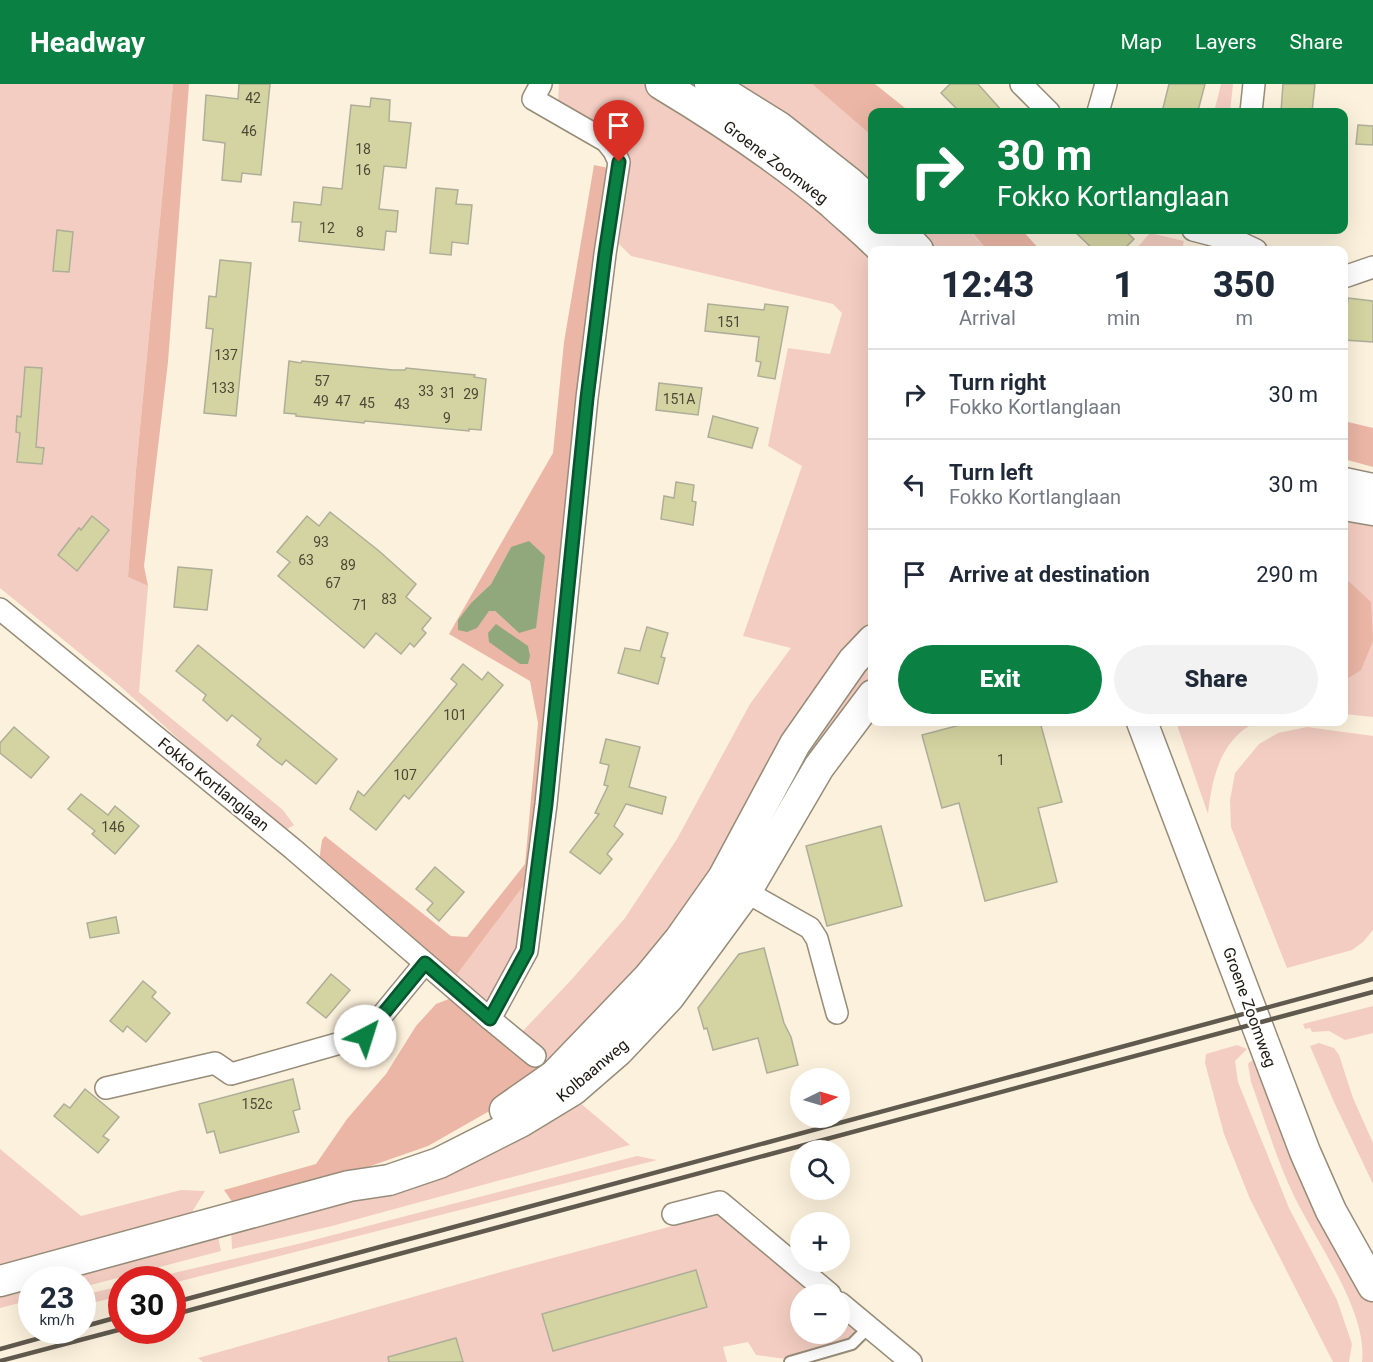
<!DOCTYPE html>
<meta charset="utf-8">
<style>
:root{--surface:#fff;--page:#f2f2f3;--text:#1f2937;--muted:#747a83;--line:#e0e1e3;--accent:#0b8043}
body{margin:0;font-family:Roboto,sans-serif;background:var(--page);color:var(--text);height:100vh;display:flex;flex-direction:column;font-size:22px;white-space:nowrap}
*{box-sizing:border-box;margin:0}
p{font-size:20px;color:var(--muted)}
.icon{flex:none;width:33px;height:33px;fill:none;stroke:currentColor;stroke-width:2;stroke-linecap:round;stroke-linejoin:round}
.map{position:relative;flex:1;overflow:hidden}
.details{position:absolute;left:868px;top:162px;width:480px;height:480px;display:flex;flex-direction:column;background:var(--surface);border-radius:12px;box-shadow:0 6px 24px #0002}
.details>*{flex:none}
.banner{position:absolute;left:868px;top:24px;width:480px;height:126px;border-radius:12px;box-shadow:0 6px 24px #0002;background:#0b8043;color:#fff;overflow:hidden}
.needle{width:39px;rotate:85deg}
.fabs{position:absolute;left:790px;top:984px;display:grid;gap:12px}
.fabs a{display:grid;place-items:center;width:60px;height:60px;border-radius:50%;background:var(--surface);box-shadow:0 6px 24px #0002;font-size:30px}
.speed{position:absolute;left:18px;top:1182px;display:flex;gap:12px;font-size:30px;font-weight:700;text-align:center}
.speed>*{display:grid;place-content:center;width:78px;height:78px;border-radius:50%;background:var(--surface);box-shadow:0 6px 24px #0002;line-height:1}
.speed small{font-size:15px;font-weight:400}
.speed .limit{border:9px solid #d22;background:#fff;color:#111}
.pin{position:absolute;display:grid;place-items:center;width:51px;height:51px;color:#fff;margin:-62px -26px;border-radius:50% 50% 50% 0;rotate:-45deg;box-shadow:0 0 6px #0007}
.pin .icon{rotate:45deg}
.me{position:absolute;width:66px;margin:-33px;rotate:40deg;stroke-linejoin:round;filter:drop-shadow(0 0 4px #0008)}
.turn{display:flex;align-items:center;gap:21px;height:126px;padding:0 30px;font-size:27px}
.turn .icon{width:78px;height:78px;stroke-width:2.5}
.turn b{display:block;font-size:42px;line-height:51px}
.eta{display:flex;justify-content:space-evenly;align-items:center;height:102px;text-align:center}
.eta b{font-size:36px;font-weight:800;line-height:42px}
.button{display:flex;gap:12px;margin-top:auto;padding:12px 30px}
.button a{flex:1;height:69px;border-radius:36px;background:var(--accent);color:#fff;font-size:24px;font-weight:800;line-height:69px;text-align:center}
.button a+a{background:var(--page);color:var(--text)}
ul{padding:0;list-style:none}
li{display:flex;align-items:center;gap:18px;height:90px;padding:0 30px;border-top:2px solid var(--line)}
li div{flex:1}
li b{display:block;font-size:22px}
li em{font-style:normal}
header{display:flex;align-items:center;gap:36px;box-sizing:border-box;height:84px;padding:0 30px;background:var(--accent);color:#fff}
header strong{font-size:28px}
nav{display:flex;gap:33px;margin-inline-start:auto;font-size:21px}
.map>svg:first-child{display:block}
.green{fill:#f3cdc1}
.forest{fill:#ebb6a5;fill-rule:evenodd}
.water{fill:#91a87d}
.building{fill:#d4d4a2;stroke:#aeae98;stroke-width:1.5}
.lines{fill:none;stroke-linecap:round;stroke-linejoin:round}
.lane-casing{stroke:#968c79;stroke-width:14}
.street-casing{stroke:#968c79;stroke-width:24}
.secondary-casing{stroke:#968c79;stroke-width:33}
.lane{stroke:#fff;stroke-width:10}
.street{stroke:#fff;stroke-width:21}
.secondary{stroke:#fff;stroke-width:30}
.rail{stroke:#605a4e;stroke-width:4.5}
.route-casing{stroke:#07532c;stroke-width:15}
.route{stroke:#0b8043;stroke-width:10}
.labels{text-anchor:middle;stroke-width:4.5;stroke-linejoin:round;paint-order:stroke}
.number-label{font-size:14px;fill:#4c4836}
.street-label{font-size:16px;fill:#1e1a12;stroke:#fff}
</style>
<header>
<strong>Headway</strong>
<nav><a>Map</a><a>Layers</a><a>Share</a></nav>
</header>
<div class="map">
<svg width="1373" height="1278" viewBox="0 0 1373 1278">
<rect width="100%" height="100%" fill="#fcf1dc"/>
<g class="green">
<polygon points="0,0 173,0 136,386 128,493 148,502 139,608 283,726 294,741 287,745 277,744 120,602 0,504"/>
<polygon points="559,0 644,0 720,44 873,170 873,550 709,802 554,980 520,950 573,894 625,834 677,755 750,620 791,564 743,552 802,382 768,362 788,264 830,270 842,229 833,220 631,172 619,160 629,75 625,61 616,50 558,18"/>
<polygon points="726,0 812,0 873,53 873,111"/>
<polygon points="1221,0 1233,0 1230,28 1214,28"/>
<polygon points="908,146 969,146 987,166 929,166"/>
<polygon points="1150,149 1184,157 1182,166 1135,166"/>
<polygon points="1344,426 1373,433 1373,633 1344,630"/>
<polygon points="873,568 873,590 822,657 749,779 815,655"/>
<path d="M1176,638H1256C1220,656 1212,694 1208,730Z"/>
<polygon points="1307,643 1373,652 1373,846 1363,858 1352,866 1287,884 1231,743 1230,716 1235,689 1259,660 1278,649"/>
<polygon points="531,792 520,864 489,920 455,893"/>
<polygon points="1373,922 1373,949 1345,956 1329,947 1312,948 1310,944 1305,945 1303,940"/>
<polygon points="1319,959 1334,964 1339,971 1353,1014 1373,1059 1373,1100 1334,1018 1310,962"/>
<polygon points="1237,961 1247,965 1235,977 1238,998 1289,1124 1337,1216 1352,1260 1349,1278 1333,1278 1250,1115 1224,1050 1205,979 1206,970"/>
<path d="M1257,976L1313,1110L1373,1219V1278H1362C1368,1228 1317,1159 1295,1114C1277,1077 1265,1036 1251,998L1248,980L1251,977Z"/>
<polygon points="573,1013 630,1061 332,1142 232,1165 231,1145"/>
<polygon points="0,1065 81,1132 181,1106 205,1107 192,1128 182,1137 0,1185"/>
<polygon points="637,1072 657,1076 173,1199 172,1196 148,1195 302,1159"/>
<polygon points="717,1130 816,1210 801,1210 801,1250 840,1250 840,1230 865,1251 793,1276 756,1271 748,1258 723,1263 727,1278 203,1278 198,1274 508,1186"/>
<polygon points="217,1148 221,1167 83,1203 82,1196 42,1196"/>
<polygon points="31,1198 31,1216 0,1224 0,1207"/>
<polygon points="121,1202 121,1212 83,1221 83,1211"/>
</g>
<g class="forest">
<polygon points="173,0 189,0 168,278 144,482 148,502 128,493 136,386"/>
<polygon points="812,0 875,0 910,28 873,28 873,53"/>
<path d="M594,81L613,85L531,792L455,893L319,777L322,756L325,752L451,852L467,853L525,780L538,639L530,597L449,550L553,369L564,258ZM511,463L519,549L495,527H488L472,518L491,500Z"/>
<polygon points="970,146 1022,146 1040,166 987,166"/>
<polygon points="1344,337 1373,344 1373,383 1344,375"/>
<polygon points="1344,493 1371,518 1373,557 1361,586 1344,597"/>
<polygon points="454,913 544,988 500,1021 428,1062 342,1092 235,1122 224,1106 316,1080 347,1035 386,990 416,942 436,920"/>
</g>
<g class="water">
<polygon points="529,457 545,472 536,544 519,549 495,527 489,527 477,544 467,548 458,546 458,536 472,518 491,500 511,463"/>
<polygon points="496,540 528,562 530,572 528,580 520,580 489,558 488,549"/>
</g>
<g class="building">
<polygon points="239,0 270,0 261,91 242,89 241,98 222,96 225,59 203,56 206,11 238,15"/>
<polygon points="950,0 978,0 1003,28 960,28 941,9"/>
<polygon points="1169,0 1205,0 1199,23 1196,28 1162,28"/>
<polygon points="1283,0 1315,0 1312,28 1281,28"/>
<polygon points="371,14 390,16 389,37 411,39 406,84 384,82 379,125 398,127 396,148 386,147 384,166 299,157 301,138 292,138 294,118 321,121 323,103 342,105 351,21 370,23"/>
<polygon points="1358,41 1373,42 1373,61 1356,60"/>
<polygon points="436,104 458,106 456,120 472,121 468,160 452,158 451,171 430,169"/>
<polygon points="57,146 73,148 69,188 53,187"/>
<polygon points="1073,146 1124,146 1134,155 1123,166 1094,166"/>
<polygon points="220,176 251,179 236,332 204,329 213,245 206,244 209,212 216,213"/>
<polygon points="1348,214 1373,217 1373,258 1344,256"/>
<polygon points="708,220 764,226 765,220 788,223 775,295 758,292 761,278 756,277 759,253 705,247"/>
<polygon points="289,277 301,279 302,277 393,286 405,286 406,284 475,291 474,293 486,295 481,346 469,345 469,347 365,337 364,339 296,332 296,330 284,329"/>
<polygon points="25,283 42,284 36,363 44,364 42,380 17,378 20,349 16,348 17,332 21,333"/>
<polygon points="659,299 702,304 698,331 656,326"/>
<polygon points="713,332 758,344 752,364 708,353"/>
<polygon points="676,398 694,401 692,417 696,418 693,441 661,435 664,412 674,414"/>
<polygon points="330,428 379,467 416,500 406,513 431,534 422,545 426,549 414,563 410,559 401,570 376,549 364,564 278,492 290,478 277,468 307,432 319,442"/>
<polygon points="92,432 109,446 77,487 58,471 79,444 81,446"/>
<polygon points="178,483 212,486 207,526 174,523"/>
<polygon points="647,543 668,549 661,573 665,574 658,600 618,589 625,564 640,567"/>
<polygon points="198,561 337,675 316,700 286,676 282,681 275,676 257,661 261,655 232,631 227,637 203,616 206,611 176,587"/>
<polygon points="463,580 482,596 488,588 503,601 409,715 404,711 376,746 350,725 358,707 364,712 425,639 457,600 451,595"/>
<polygon points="959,638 1040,638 1062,718 1038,724 1057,798 985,817 959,719 942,724 922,651 960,641"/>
<polygon points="14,643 49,673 31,694 0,669 0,659"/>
<polygon points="606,655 640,663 629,703 666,713 662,730 626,720 614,742 623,750 607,770 612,775 600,790 570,768 599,730 595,729 608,702 604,701 609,681 600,679"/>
<polygon points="81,710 108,731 115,722 139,742 115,770 92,750 95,747 68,725"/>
<polygon points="881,742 902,822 827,842 806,762"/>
<polygon points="435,783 464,808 439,837 427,826 433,819 416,805"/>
<polygon points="116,833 119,849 90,854 87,839"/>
<polygon points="764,864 784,939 791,953 798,981 767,989 758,954 713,966 707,944 704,945 698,924 739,870"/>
<polygon points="331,890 350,906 326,934 307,919"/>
<polygon points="143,897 156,908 152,913 170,929 146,958 127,942 123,948 110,937"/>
<polygon points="293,995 300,1025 293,1027 299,1048 220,1069 214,1047 207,1049 199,1020"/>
<polygon points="85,1005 119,1033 103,1052 109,1056 98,1069 54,1032 64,1020 70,1024"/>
<polygon points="696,1186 707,1223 553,1267 542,1230"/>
<polygon points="456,1254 463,1278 389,1278 388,1273"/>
</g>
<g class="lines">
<g class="lane-casing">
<polyline id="lane" points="790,1278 852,1260 869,1243"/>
</g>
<g class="street-casing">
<g id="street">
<polyline points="1021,0 1049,28"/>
<polyline points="1098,28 1106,0"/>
<polyline points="1251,28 1254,0"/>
<polyline points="1193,146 1239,158 1256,166"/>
<polyline points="1344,193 1373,183"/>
<polyline points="0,525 293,765 490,935"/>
<polyline points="734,801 810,844 817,855 837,929"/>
<polyline points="535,972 490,935 527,867 546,720 587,314 605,170 619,78 614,67 606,57 533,15 541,0"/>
<polyline points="106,1004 215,979 231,990 365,952 425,879"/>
<polyline points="673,1130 720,1118 830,1210"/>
<polyline points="840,1219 911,1278"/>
</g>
</g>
<g class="secondary-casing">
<g id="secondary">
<path d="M661,0C721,36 778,74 832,119C849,135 867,149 883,166"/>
<polyline points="710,0 779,43 850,99 873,120"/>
<polyline points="899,146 918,166"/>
<polyline points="1344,399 1373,405"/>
<polyline points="1344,421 1373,426"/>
<polyline points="1142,638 1305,1068 1331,1127 1373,1202"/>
<polyline points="505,1026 555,991 648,894 680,855 723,794 795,660 853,577 873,556"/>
<polyline points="0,1197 349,1102 389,1096 439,1079 522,1037 573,1006 618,967 669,913 746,808 819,683 873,611"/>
</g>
</g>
<use href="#lane" class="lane"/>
<use href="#street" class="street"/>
<use href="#secondary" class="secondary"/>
<g class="rail">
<polyline points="172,1219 1373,895"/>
<polyline points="172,1231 1373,908"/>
<polyline points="82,1243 122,1232"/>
<polyline points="0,1265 69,1246"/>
<polyline points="0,1277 122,1245"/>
</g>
</g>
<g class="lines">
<g class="route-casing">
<polyline id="route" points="365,952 425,879 490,935 527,867 546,720 587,314 605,170 619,78"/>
</g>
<use href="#route" class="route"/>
</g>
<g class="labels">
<g class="number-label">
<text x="253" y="19">42</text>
<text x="249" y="52">46</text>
<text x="363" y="70">18</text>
<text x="363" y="91">16</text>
<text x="327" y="149">12</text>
<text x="360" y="153">8</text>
<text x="729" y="243">151</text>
<text x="226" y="276">137</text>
<text x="322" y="302">57</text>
<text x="223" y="309">133</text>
<text x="426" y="312">33</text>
<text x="448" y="314">31</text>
<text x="471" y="315">29</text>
<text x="679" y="320">151A</text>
<text x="321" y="322">49</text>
<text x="343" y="322">47</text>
<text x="367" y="324">45</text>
<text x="402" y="325">43</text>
<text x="447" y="339">9</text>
<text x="321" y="463">93</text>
<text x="306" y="481">63</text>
<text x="348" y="486">89</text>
<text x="333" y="504">67</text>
<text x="389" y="520">83</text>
<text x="360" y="526">71</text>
<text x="455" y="636">101</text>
<text x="1001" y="681">1</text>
<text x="405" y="696">107</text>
<text x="113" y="748">146</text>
<text x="257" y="1025">152c</text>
</g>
<g class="street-label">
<text transform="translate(776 78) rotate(37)" y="6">Groene Zoomweg</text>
<text transform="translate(214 700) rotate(39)" y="6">Fokko Kortlanglaan</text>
<text transform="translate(1250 923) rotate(70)" y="6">Groene Zoomweg</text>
<text transform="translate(592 986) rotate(-40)" y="6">Kolbaanweg</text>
</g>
</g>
</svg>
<div class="fabs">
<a><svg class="needle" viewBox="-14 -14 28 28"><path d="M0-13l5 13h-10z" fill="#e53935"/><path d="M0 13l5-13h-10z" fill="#747a83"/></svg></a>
<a><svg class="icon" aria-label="search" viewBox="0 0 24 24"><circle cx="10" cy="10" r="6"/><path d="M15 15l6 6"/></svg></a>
<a>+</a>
<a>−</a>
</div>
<div class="speed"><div>23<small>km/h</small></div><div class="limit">30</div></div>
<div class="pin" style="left:619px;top:78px;background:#d93025"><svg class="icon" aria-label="arrive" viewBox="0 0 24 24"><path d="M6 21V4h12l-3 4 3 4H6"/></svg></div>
<svg class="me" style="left:365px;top:952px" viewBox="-20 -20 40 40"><circle r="19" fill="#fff"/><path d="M0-13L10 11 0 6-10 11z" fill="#0b8043"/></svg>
<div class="banner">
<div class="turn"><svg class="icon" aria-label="right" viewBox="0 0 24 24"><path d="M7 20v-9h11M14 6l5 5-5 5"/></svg><div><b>30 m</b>Fokko Kortlanglaan</div></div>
</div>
<section class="details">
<div class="eta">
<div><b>12:43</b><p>Arrival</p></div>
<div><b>1</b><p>min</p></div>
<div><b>350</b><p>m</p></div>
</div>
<ul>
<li><svg class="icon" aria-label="right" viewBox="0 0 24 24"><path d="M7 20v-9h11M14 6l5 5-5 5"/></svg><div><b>Turn right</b><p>Fokko Kortlanglaan</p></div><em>30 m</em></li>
<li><svg class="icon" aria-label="left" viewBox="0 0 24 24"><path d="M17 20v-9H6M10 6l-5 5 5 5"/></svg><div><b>Turn left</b><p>Fokko Kortlanglaan</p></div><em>30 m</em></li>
<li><svg class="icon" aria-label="arrive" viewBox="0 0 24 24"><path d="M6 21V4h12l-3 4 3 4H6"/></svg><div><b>Arrive at destination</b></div><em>290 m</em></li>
</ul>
<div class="button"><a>Exit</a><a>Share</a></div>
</section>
</div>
